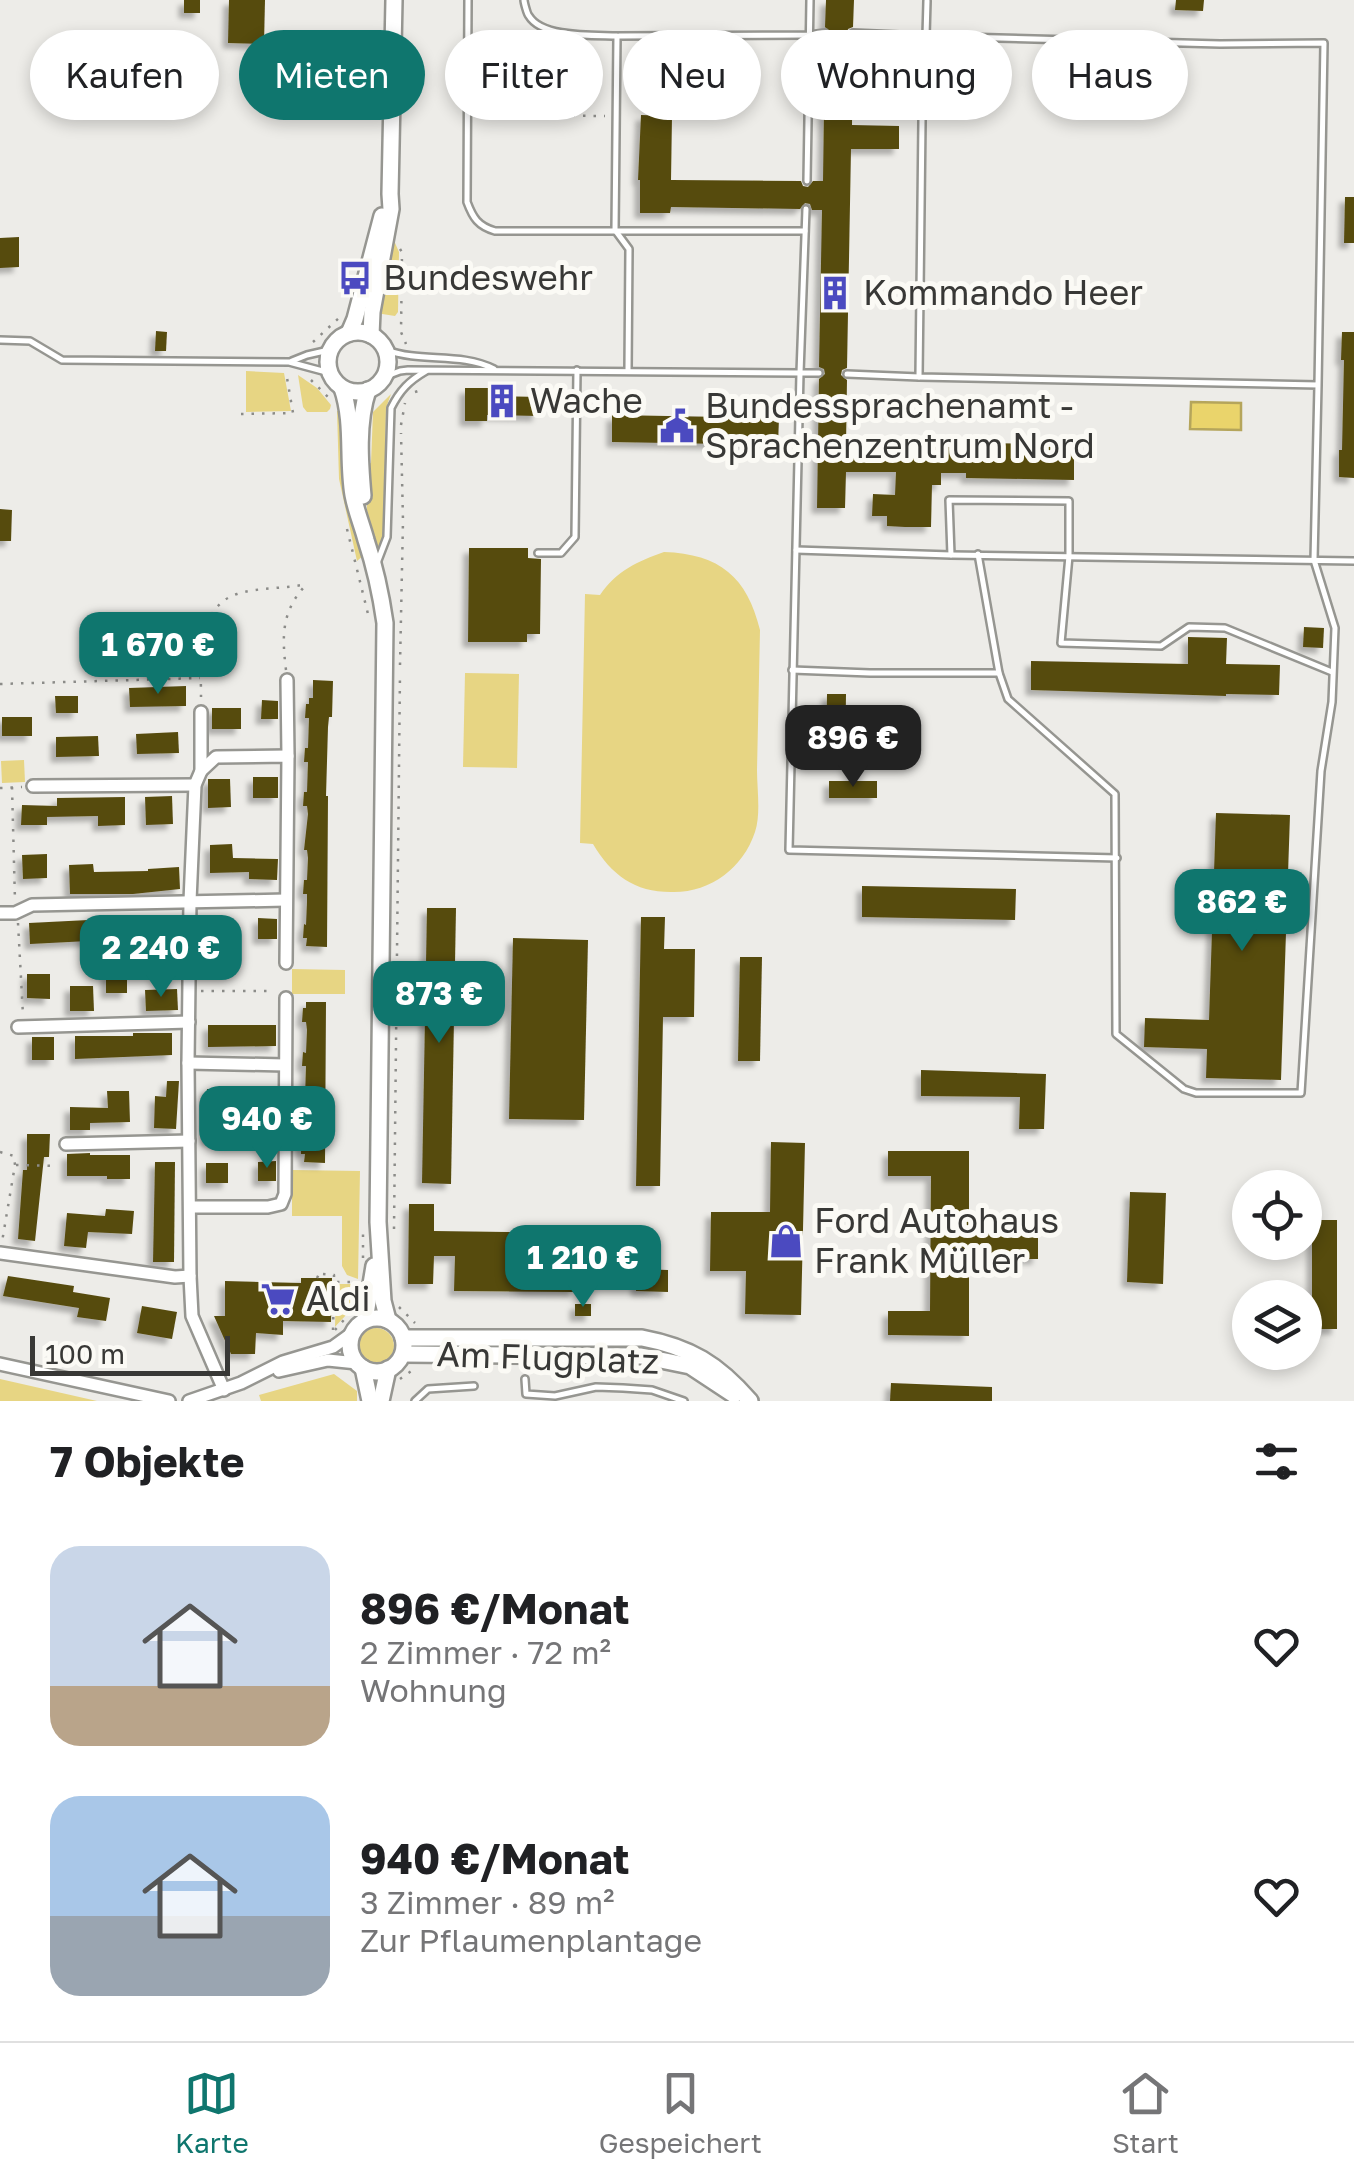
<!DOCTYPE html>
<html lang="de">
<head>
<meta charset="utf-8">
<style>
	:root { --surface:#fff; --page:#f6f6f6; --text:#202124; --muted:#757577; --line:#e0e0e0; --accent:#0f766e }
	body { margin:0; font-family:"Golos Text",sans-serif; background:var(--page); color:var(--text); height:100vh; display:flex; flex-direction:column; font-size:38px; white-space:nowrap }
	* { box-sizing:border-box; margin:0 }
	p { font-size:32px; color:var(--muted) }
	.icon { flex:none; width:55px; height:55px; fill:none; stroke:currentColor; stroke-width:2; stroke-linecap:round; stroke-linejoin:round }
	.map { position:relative; height:1401px; overflow:hidden }
	.sheet { display:flex; flex-direction:column; background:var(--surface); flex:1 }
	.sheet>* { flex:none }
	.top-card { position:absolute; left:30px; top:30px; width:1295px; height:90px; display:flex; gap:20px }
	.tools { position:absolute; left:1232px; top:1170px; display:grid; gap:20px }
	.tools a { display:grid; place-items:center; width:90px; height:90px; border-radius:50%; background:var(--surface); box-shadow:0 5px 15px #0003; font-size:50px }
	.scale { position:absolute; left:30px; bottom:25px; width:200px; box-sizing:border-box; padding-left:10px; border:5px solid #383836; border-top:0; font-size:28px; line-height:35px; white-space:nowrap; color:#383836; -webkit-text-stroke:8px #fbfaf5; paint-order:stroke }
	.price { position:absolute; translate:-50% -85px; padding:0 22px; border-radius:20px; background:var(--accent); color:#fff; font-size:32px; line-height:65px; filter:drop-shadow(0 2px 5px #0008) }
	.price::after { content:''; position:absolute; left:50%; top:60px; width:30px; height:22px; margin-left:-15px; background:inherit; clip-path:polygon(0 0,100% 0,50% 100%) }
	.price.on { background:#222; color:#fff }
	ul { padding:0; list-style:none }
	li { display:flex; align-items:center; gap:30px; height:250px; padding:0 50px }
	li span { display:grid; place-items:center; flex:none; width:280px; height:200px; border-radius:30px; color:#555 }
	li>.icon { margin-inline-start:auto }
	span .icon { width:120px; height:120px; fill:#fffc; stroke-width:1 }
	li b { font-size:42px }
	h2 { display:flex; justify-content:space-between; align-items:center; height:120px; padding:0 50px; font-size:42px }
	.tag { padding:0 35px; border-radius:45px; background:var(--surface); box-shadow:0 5px 15px #0003; font-size:35px; line-height:90px }
	.tag.on { background:var(--accent); color:#fff }
	.menu { display:flex; justify-content:space-around; align-items:center; height:140px; border-top:2px solid var(--line); background:var(--surface); font-size:28px; color:var(--muted) }
	.menu a { display:grid; justify-items:center; gap:5px }
	.menu .on { color:var(--accent) }
	.map>svg:first-child { display:block }
</style>
</head>
<body>
<div class="map">
<svg width="1354" height="1401" viewBox="0 0 1354 1401">
	<defs>
		<filter id="shadow"><feDropShadow dx="-5.5" dy="5.5" stdDeviation="2.5" flood-color="#0004"/></filter>
	</defs>
	<rect width="100%" height="100%" fill="#edece8"/>
	<g fill="#e7d583">
		<path d="M392 236 399 252 398 312 395 316 376 313Z"/>
		<path d="M246 371 284 373 291 411 246 412Z"/>
		<path d="M298 375 317 388 331 405 330 409 327 412H307L303 407Z"/>
		<path d="M391 394 386 408 384 526 382 540 377 550 367 510 365 464 371 463 373 412Z"/>
		<path d="M337 411H344L364 555 357 561 339 479Z"/>
		<path d="M664 552C720 554 747 577 760 630 759 677 758 724 757 770 757 789 761 814 755 832 743 868 711 892 674 892 636 893 612 876 593 844L580 843 585 594 600 595C616 571 638 561 664 552Z"/>
		<path d="M465 673 519 674 517 768 463 767Z"/>
		<path d="M24 760 25 782 2 783 1 761Z"/>
		<path d="M292 969 345 970V994H292Z"/>
		<path d="M292 1170 360 1171 358 1279 347 1275 342 1266V1216H292Z"/>
		<path d="M336 1284H359C359 1305 348 1312 335 1327Z"/>
		<circle cx="376" cy="1346" r="18"/>
		<path d="M334 1374 357 1391V1401H261L259 1395Z"/>
		<path d="M0 1379 97 1401H0Z"/>
	</g>
	<path fill="#ead46b" stroke="#b5a55b" stroke-width="2.5" d="M1191 402 1241 403V430L1190 429Z"/>
	<g fill="#574b10" filter="url(#shadow)">
		<rect x="184" y="0" width="16" height="13"/>
		<path d="M229 0H265L264 44 228 43Z"/>
		<path d="M826 0H854L853 27 848 29 847 34 853 39 852 125 899 126V149H851L847 368 842 370 841 375 847 380 846 445 967 447H981V443L1060 444V448L1074 449V480L966 478V473H941V485H932L931 527H905L887 526V516H872L873 494 895 495 896 472H846L845 508H817L819 379 825 374 824 369 819 367 822 210H812L810 204 805 203 800 209 671 207 670 213H640V180H638L641 115 672 116 671 180 801 181 803 186 808 187 813 181H823L825 39 831 33 825 27Z"/>
		<path d="M1176 0H1204L1203 11 1175 10Z"/>
		<path d="M165 58 199 61 197 86 164 84Z"/>
		<path d="M1345 197H1354V243H1344Z"/>
		<path d="M19 237V267L0 268V238Z"/>
		<path d="M156 331 167 332 166 351H155Z"/>
		<path d="M1342 332H1354V478L1339 477V450H1342L1344 360H1341Z"/>
		<path d="M465 388H488V396L539 397 538 416 487 415V421H465Z"/>
		<path d="M612 415 779 418 778 445 612 442Z"/>
		<path d="M0 509 12 510 11 541H0Z"/>
		<path d="M469 548H528V558L541 559 540 634H527V642H468Z"/>
		<path d="M1304 627 1324 628 1323 648 1303 647Z"/>
		<path d="M1188 637 1227 638 1226 664 1280 665 1279 695 1226 694V696L1031 690V661L1188 664Z"/>
		<path d="M313 680 333 681 332 717H329L328 727 326 796H328L327 947 306 946 307 938H303L304 924 306 925 307 902V894H303L304 880H307L308 858 307 850H304L308 814 307 806H303L304 792H307L308 762H304L305 748H308L309 718H305L306 704H309V698H313Z"/>
		<path d="M186 686V706L130 707 129 688Z"/>
		<path d="M827 694H846L845 759 826 758Z"/>
		<path d="M55 696H78V713H56Z"/>
		<path d="M262 700 278 701V719H261Z"/>
		<rect x="212" y="708" width="29" height="21"/>
		<rect x="2" y="717" width="30" height="19"/>
		<path d="M178 732 179 753 137 754 136 734Z"/>
		<path d="M98 736 99 756 56 757V737Z"/>
		<rect x="253" y="777" width="25" height="21"/>
		<path d="M208 779H230L231 807 208 808Z"/>
		<rect x="829" y="781" width="48" height="17"/>
		<path d="M172 796 173 824 146 825 145 797Z"/>
		<path d="M125 797V825L98 826V816L47 817V825H21L22 805 57 806V798Z"/>
		<path d="M1216 813 1290 815 1281 1080 1206 1078 1207 1049 1144 1047 1145 1018 1209 1020Z"/>
		<path d="M232 844 233 858 278 859 277 880 249 879V872L210 873V845Z"/>
		<path d="M47 854V878L23 879 22 855Z"/>
		<path d="M93 864 94 872 148 871V869L179 867 180 889 133 894H70L69 865Z"/>
		<path d="M862 886 1016 889 1015 920 862 917Z"/>
		<path d="M427 908H456L451 1184 422 1183Z"/>
		<path d="M171 917 172 937 129 939 128 918Z"/>
		<path d="M641 917H665L664 949H695L694 1017H663L660 1186H636Z"/>
		<path d="M258 918 277 919V939H258Z"/>
		<path d="M108 919V940L30 944 29 923Z"/>
		<rect x="209" y="924" width="22" height="19"/>
		<path d="M513 938 588 940 584 1120 509 1119Z"/>
		<path d="M740 957H762L760 1061H738Z"/>
		<rect x="106" y="972" width="21" height="21"/>
		<path d="M27 974H50V999L27 998Z"/>
		<path d="M70 986H93L94 1011H70Z"/>
		<path d="M177 989 178 1010 146 1011 145 990Z"/>
		<path d="M306 1002H326L325 1163 304 1162 305 1154H301V1141H304L305 1119V1111H302V1097H305L306 1066H302L303 1052 306 1053 307 1030 306 1022H302L303 1008H306Z"/>
		<path d="M208 1025H276V1046L208 1047Z"/>
		<path d="M133 1033H172V1055L75 1059V1036H133Z"/>
		<rect x="32" y="1037" width="22" height="23"/>
		<path d="M921 1070 1046 1074 1044 1129H1019L1020 1097 921 1096Z"/>
		<path d="M167 1081H179L176 1129 154 1128 155 1096 166 1097Z"/>
		<path d="M207 1089H230L229 1140H206Z"/>
		<path d="M107 1091H129L130 1122 90 1123V1130H70V1107L108 1108Z"/>
		<rect x="259" y="1094" width="17" height="46"/>
		<path d="M27 1134H50L49 1157H44L35 1241 18 1239 23 1170H27Z"/>
		<path d="M771 1142 805 1143 801 1315 745 1314 746 1271H710L711 1212H770Z"/>
		<path d="M888 1151H969V1227H1038V1259H969V1336L888 1335V1311H930L931 1176H888Z"/>
		<path d="M90 1153V1155H130V1179H107V1176H67V1154Z"/>
		<path d="M276 1161V1181H258V1162Z"/>
		<path d="M155 1162H175L174 1262H153Z"/>
		<rect x="206" y="1163" width="22" height="20"/>
		<path d="M1130 1192 1166 1193 1163 1284 1127 1282Z"/>
		<path d="M409 1204H434V1231L576 1233 575 1292 454 1291 455 1256H434L433 1284H408Z"/>
		<path d="M106 1209 134 1211 132 1234 88 1232 86 1248 64 1246 67 1213 105 1216Z"/>
		<rect x="1312" y="1220" width="25" height="109"/>
		<path d="M637 1269 668 1270V1292L636 1291Z"/>
		<path d="M8 1276 74 1286 73 1292 110 1298 106 1321 77 1317 79 1308 3 1296Z"/>
		<path d="M301 1278H332L331 1322 283 1321V1335L256 1333 255 1354H231L214 1316H225V1281L301 1283Z"/>
		<rect x="575" y="1304" width="16" height="12"/>
		<path d="M142 1306 177 1312 172 1339 137 1333Z"/>
		<path d="M891 1383 992 1387V1401H890Z"/>
	</g>
	<g fill="none" stroke-linecap="round" stroke-linejoin="round">
		<g stroke="#969691" stroke-width="10">
			<g id="lane">
				<path d="M468 0 467 202C473 218 478 226 495 231H805"/>
				<path d="M524 0C524 2 527 14 529 16 542 38 594 35 617 36L615 230 629 249 628 371"/>
				<path d="M853 33 923 36"/>
				<path d="M619 36 809 35 825 33"/>
				<path d="M926 36 927 1"/>
				<path d="M807 181 810 0"/>
				<path d="M0 340 30 341 62 360 289 362 330 373"/>
				<path d="M386 350C422 363 460 352 494 369"/>
				<path d="M292 361 307 355 329 350"/>
				<path d="M819 373H800L789 850 1117 858"/>
				<path d="M847 374 919 377"/>
				<path d="M384 377 400 371 408 370 800 373 806 209"/>
				<path d="M796 550 951 555 1354 561"/>
				<path d="M538 553H561L575 537 577 370"/>
				<path d="M978 554 999 673 1008 699 1115 794 1116 1034 1184 1089 1196 1093H1301L1321 771 1332 702 1335 628 1314 560 1318 385 919 377 923 36 1220 44 1324 43 1318 385"/>
				<path d="M951 555 949 500 1069 501V556L1061 643 1161 646 1189 627 1225 628 1332 672"/>
				<path d="M377 563 387 537 391 408C400 390 409 381 426 371"/>
				<path d="M792 670 870 673H999"/>
				<path d="M525 1379 526 1394 555 1396 596 1387 623 1388 652 1390 684 1401"/>
				<path d="M415 1401 428 1389 474 1386"/>
			</g>
		</g>
		<g stroke="#969691" stroke-width="16">
			<g id="street">
				<path d="M287 680 288 756"/>
				<path d="M201 712V771L195 785 190 901 188 1063 190 1276 192 1316 224 1390"/>
				<path d="M201 771 216 757 288 756 286 963"/>
				<path d="M33 786 195 785"/>
				<path d="M0 913H15L32 905 286 900"/>
				<path d="M18 1027 189 1022"/>
				<path d="M188 1063 285 1065"/>
				<path d="M66 1144 189 1141"/>
				<path d="M190 1207H268L281 1204 285 1194 286 998"/>
				<path d="M0 1253 175 1277 190 1276"/>
				<path d="M0 1364 169 1401"/>
				<path d="M279 1371 328 1360 357 1363"/>
				<path d="M189 1401 241 1383 283 1362 333 1347 351 1334"/>
			</g>
		</g>
		<g stroke="#969691" stroke-width="20">
			<g id="secondary">
				<circle cx="358" cy="362" r="30"/>
				<path d="M349 333 355 319 382 216"/>
				<path d="M371 335 372 312 391 209 390 194 394 0"/>
				<path d="M342 388C354 422 347 460 353 495 356 511 362 525 366 540 375 567 381 595 385 623L378 1222 383 1301 388 1320"/>
				<path d="M363 496C360 462 357 423 368 390"/>
				<circle cx="377" cy="1345" r="27"/>
				<path d="M365 1320 374 1266"/>
				<path d="M403 1338H642C690 1347 718 1364 750 1401"/>
				<path d="M403 1354 641 1356 690 1366 734 1395"/>
				<path d="M363 1368 370 1401"/>
				<path d="M381 1401 388 1369"/>
			</g>
		</g>
		<g stroke="#8c8c89" stroke-width="2.5" stroke-dasharray="2.5 8" stroke-linecap="butt">
			<path d="M478 115 605 116"/>
			<path d="M400 249 402 252 401 332 406 344"/>
			<path d="M313 342 340 317"/>
			<path d="M311 380 330 399"/>
			<path d="M415 392 424 389"/>
			<path d="M241 414 293 413 286 372"/>
			<path d="M401 425 405 403"/>
			<path d="M347 529 368 614"/>
			<path d="M400 665 403 521 401 433"/>
			<path d="M286 670C282 637 281 611 306 585"/>
			<path d="M0 684 200 678"/>
			<path d="M201 697C201 663 196 607 237 594 259 587 284 589 307 584"/>
			<path d="M12 787 15 901"/>
			<path d="M0 788 22 787"/>
			<path d="M18 923 23 1015"/>
			<path d="M201 991H273"/>
			<path d="M0 1152 14 1156 15 1165 2 1242"/>
			<path d="M16 1165 56 1166"/>
			<path d="M394 1229 400 673"/>
			<path d="M363 1258V1231"/>
			<path d="M323 1274 334 1275V1282H355"/>
			<path d="M317 1278 319 1274"/>
			<path d="M399 1307 415 1323"/>
			<path d="M333 1330 334 1282"/>
			<path d="M335 1330 350 1313"/>
			<path d="M400 1379 414 1369"/>
		</g>
		<use href="#lane" stroke="#fff" stroke-width="5"/>
		<use href="#street" stroke="#fff" stroke-width="11"/>
		<use href="#secondary" stroke="#fff" stroke-width="15"/>
	</g>
	<defs>
		<g id="bus-bare" transform="scale(2.7)"><path d="M-5-6H5V4H4V6H2V4H-2V6H-4V4H-5ZM-3.5-4V0h7V-4ZM-3.5 1.2v1.5H-2V1.2ZM2 1.2v1.5H3.5V1.2Z" fill="#4b4ac0" stroke="#fbfaf5" stroke-width="2.5" paint-order="stroke"/></g>
		<g id="building-bare" transform="scale(2.7)"><path d="M-4-6H4V6H1V3H-1V6H-4ZM-2.5-4.3h1.7v1.8h-1.7ZM.8-4.3h1.7v1.8H.8ZM-2.5-1h1.7V.8h-1.7ZM.8-1h1.7V.8H.8Z" fill="#4b4ac0" stroke="#fbfaf5" stroke-width="2.5" paint-order="stroke"/></g>
		<g id="civic-bare" transform="scale(2.7)"><path d="M-.6-6.5H3V-4.5H.6V-3L4-1V1h2V6H-6V1h2V-1L-.6-3ZM-1.2 2.5V6h2.4V2.5Z" fill="#4b4ac0" stroke="#fbfaf5" stroke-width="2.5" paint-order="stroke"/></g>
		<g id="shop-bare" transform="scale(2.7)"><path d="M-5-2.5h2.3a2.7 3.5 0 0 1 5.4 0H5L5.5 6h-11ZM-1.5-2.5h3a1.5 2.3 0 0 0-3 0Z" fill="#4b4ac0" stroke="#fbfaf5" stroke-width="2.5" paint-order="stroke"/></g>
		<g id="supermarket-bare" transform="scale(2.7)"><path d="M-6-5.5h2.5l.6 2H6L4.5 2H-2.5L-4.4-4H-6ZM-1.5 3.2a1.3 1.3 0 1 0 .1 0ZM3 3.2a1.3 1.3 0 1 0 .1 0Z" fill="#4b4ac0" stroke="#fbfaf5" stroke-width="2.5" paint-order="stroke"/></g>
	</defs>
	<g fill-rule="evenodd">
		<use href="#bus-bare" x="355" y="278"/>
		<use href="#building-bare" x="835" y="293"/>
		<use href="#building-bare" x="502" y="401"/>
		<use href="#civic-bare" x="677" y="426"/>
		<use href="#shop-bare" x="786" y="1241"/>
		<use href="#supermarket-bare" x="278" y="1299"/>
	</g>
	<g text-anchor="middle" stroke-width="10" stroke-linejoin="round" paint-order="stroke">
		<g font-size="35" fill="#383836" stroke="#fbfaf5" text-anchor="start">
			<text x="383" y="290">Bundeswehr</text>
			<text x="863" y="305">Kommando Heer</text>
			<text x="530" y="413">Wache</text>
			<text x="705" y="418">Bundessprachenamt -<tspan x="705" dy="40">Sprachenzentrum Nord</tspan></text>
			<text x="814" y="1233">Ford Autohaus<tspan x="814" dy="40">Frank Müller</tspan></text>
			<text x="306" y="1311">Aldi</text>
		</g>
		<g font-size="35" fill="#383836" stroke="#fbfaf5">
			<text transform="translate(548 1358) rotate(2)" y="12">Am Flugplatz</text>
		</g>
	</g>
</svg>
<div class="tools">
<a><svg class="icon" aria-label="locate" viewBox="0 0 24 24"><circle cx="12" cy="12" r="6"/><path d="M12 2v4M12 18v4M2 12h4M18 12h4"/></svg></a>
<a><svg class="icon" aria-label="layers" viewBox="0 0 24 24"><path d="M12 4l9 5-9 5-9-5zM3 14l9 5 9-5"/></svg></a>
</div>
<div class="scale">100 m</div>
<b class="price" style="left:158px;top:697px">1 670 €</b>
<b class="price on" style="left:853px;top:790px">896 €</b>
<b class="price" style="left:1242px;top:954px">862 €</b>
<b class="price" style="left:161px;top:1000px">2 240 €</b>
<b class="price" style="left:439px;top:1046px">873 €</b>
<b class="price" style="left:267px;top:1171px">940 €</b>
<b class="price" style="left:583px;top:1310px">1 210 €</b>
<div class="top-card">
<a class="tag">Kaufen</a>
<a class="tag on">Mieten</a>
<a class="tag">Filter</a>
<a class="tag">Neu</a>
<a class="tag">Wohnung</a>
<a class="tag">Haus</a>
</div>
</div>
<section class="sheet">
<h2>7 Objekte<svg class="icon" aria-label="filters" viewBox="0 0 24 24"><path d="M4 7h16M4 17h16"/><circle cx="9" cy="7" r="2"/><circle cx="15" cy="17" r="2"/></svg></h2>
<ul>
<li><span style="background:linear-gradient(#c9d6e8 70%,#b9a48a 0)"><svg class="icon" aria-label="home" viewBox="0 0 24 24"><path d="M3 11l9-7 9 7M6 9v11h12V9"/></svg></span><div><b>896 €/Monat</b><p>2 Zimmer · 72 m²</p><p>Wohnung</p></div><svg class="icon" aria-label="heart" viewBox="0 0 24 24"><path d="M12 20l-8-8c-3-5 5-10 8-4 3-6 11-1 8 4z"/></svg></li>
<li><span style="background:linear-gradient(#a9c7e8 60%,#9aa5b1 0)"><svg class="icon" aria-label="home" viewBox="0 0 24 24"><path d="M3 11l9-7 9 7M6 9v11h12V9"/></svg></span><div><b>940 €/Monat</b><p>3 Zimmer · 89 m²</p><p>Zur Pflaumenplantage</p></div><svg class="icon" aria-label="heart" viewBox="0 0 24 24"><path d="M12 20l-8-8c-3-5 5-10 8-4 3-6 11-1 8 4z"/></svg></li>
</ul>
</section>
<nav class="menu">
<a class="on"><svg class="icon" aria-label="map" viewBox="0 0 24 24"><path d="M3 6l6-2 6 2 6-2v14l-6 2-6-2-6 2zM9 4v14M15 6v14"/></svg>Karte</a>
<a><svg class="icon" aria-label="saved" viewBox="0 0 24 24"><path d="M7 4h10v16l-5-4-5 4z"/></svg>Gespeichert</a>
<a><svg class="icon" aria-label="home" viewBox="0 0 24 24"><path d="M3 11l9-7 9 7M6 9v11h12V9"/></svg>Start</a>
</nav>
</body>
</html>
